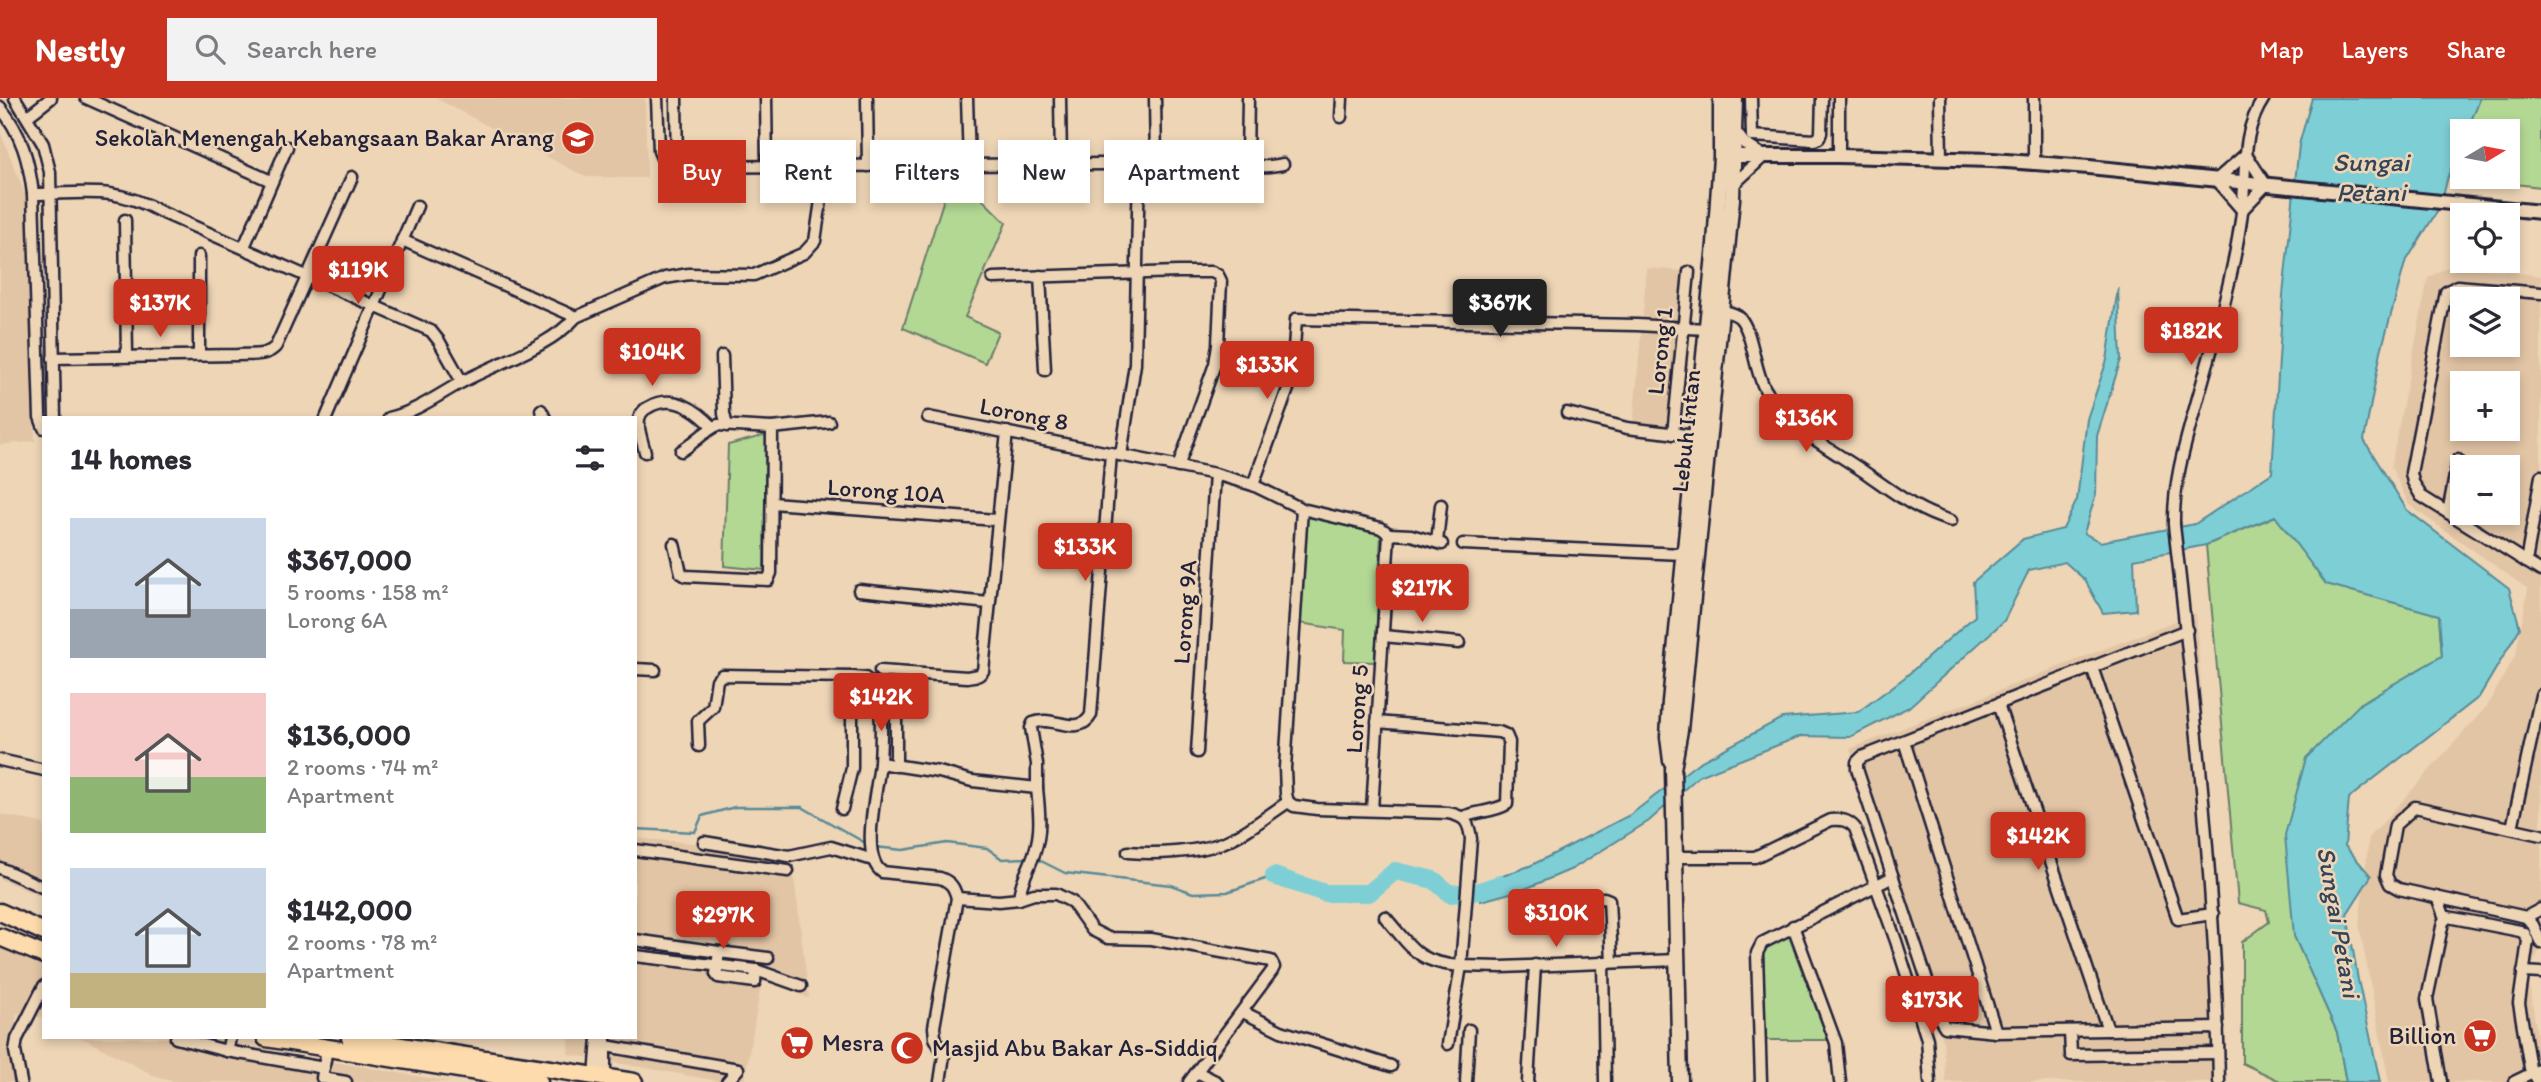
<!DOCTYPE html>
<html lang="en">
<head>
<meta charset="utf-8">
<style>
	:root { --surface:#fff; --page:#f2f2f3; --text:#2b2b33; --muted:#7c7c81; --accent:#c8321e }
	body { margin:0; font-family:Itim,sans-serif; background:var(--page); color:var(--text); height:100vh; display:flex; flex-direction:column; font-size:26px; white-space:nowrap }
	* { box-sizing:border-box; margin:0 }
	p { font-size:23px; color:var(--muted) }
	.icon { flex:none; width:38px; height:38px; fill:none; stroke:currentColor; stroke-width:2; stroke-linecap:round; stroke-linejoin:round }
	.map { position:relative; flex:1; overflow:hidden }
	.panel { position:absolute; left:42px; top:318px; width:595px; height:623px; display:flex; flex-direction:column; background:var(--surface); border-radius:0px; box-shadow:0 4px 10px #0003 }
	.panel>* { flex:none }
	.banner { position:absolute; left:658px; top:42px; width:665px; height:63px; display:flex; gap:14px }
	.needle { width:46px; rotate:80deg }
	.buttons { position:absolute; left:2450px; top:21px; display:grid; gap:14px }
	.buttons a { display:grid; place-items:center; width:70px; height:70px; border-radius:0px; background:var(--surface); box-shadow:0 4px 10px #0003; font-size:35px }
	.price { position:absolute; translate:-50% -60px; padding:0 16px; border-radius:7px; background:var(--accent); color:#fff; font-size:23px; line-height:46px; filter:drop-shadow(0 2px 4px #0008) }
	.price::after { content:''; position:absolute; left:50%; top:42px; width:21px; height:16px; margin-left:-10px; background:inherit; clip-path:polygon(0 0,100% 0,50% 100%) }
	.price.on { background:#222; color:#fff }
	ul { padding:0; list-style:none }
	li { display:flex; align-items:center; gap:21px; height:175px; padding:0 28px }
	li span { display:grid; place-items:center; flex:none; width:196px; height:140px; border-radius:0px; color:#555 }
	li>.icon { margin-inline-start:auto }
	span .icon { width:84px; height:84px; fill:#fffc; stroke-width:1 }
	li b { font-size:30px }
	h2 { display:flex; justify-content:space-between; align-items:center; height:84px; padding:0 28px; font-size:30px }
	.tag { padding:0 24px; border-radius:0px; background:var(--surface); box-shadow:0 4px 10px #0003; font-size:24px; line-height:63px }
	.tag.on { background:var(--accent); color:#fff }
	header { display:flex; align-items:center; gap:42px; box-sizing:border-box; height:98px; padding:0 35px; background:var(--accent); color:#fff }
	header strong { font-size:33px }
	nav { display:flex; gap:38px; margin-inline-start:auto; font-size:24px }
	.search { width:490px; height:63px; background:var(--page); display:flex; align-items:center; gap:18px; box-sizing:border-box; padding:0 24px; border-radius:0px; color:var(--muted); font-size:26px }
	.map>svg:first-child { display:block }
</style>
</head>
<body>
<header>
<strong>Nestly</strong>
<div class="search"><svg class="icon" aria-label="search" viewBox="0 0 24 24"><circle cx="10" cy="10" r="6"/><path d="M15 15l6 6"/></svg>Search here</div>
<nav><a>Map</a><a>Layers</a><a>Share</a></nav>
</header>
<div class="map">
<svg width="2541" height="984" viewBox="0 0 2541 984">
	<rect width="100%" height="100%" fill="#eed5b6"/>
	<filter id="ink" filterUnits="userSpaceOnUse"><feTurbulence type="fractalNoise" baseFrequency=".0143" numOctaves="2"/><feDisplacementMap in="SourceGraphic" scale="14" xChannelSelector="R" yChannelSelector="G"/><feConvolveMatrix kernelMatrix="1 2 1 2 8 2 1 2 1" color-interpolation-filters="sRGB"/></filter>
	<g filter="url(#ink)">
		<g fill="#e2c5a5" fill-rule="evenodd">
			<path d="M435 0H645L647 80 586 79Z"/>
			<path d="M0 33 26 99 35 343 0 347Z"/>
			<path d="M2453 166 2541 178V848L2528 878 2541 962V984H2389L2359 826 2369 740 2487 608 2516 556 2528 491 2409 407 2391 368 2428 180ZM2462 201H2508V247H2462ZM2462 285H2508V331H2462ZM2462 369H2508V415H2462Z"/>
			<path d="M1647 170 1695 174 1680 344 1632 339Z"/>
			<path d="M2196 515 2227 984H1946L1943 943 1850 651Z"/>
			<path d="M0 716 44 726V800L0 781Z"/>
			<path d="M635 740 791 754 809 900 762 882 744 984H724L568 956 569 940H635Z"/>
			<path d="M0 848 44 865V920L17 915 11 956 15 984H0Z"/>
			<path d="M82 940H217L234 947 452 984H178L159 980Z"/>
		</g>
		<g fill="#b3d894" stroke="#6a7d68" stroke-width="2">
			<path d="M2480 0H2541V89L2448 78 2462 44V79H2508V33H2467Z"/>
			<path d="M949 85H966L1006 125 965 219 998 234 985 265 903 230Z"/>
			<path d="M766 337 764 472 724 468 728 347Z"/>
			<path d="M1304 415 1381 436 1375 564 1344 563 1345 532 1299 525Z"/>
			<path d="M2276 418 2326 486 2439 517 2442 558 2361 605 2294 838 2337 934 2346 984H2282L2242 965V844L2269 824 2266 812 2238 805 2206 447Z"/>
			<path d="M1788 836 1824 931 1828 942H1765L1762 859 1767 846Z"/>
		</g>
		<path fill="#7ecfd5" stroke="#598a97" stroke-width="2" d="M2312 0H2480L2467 33H2462V44L2448 78 2441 107 2405 165 2381 253 2364 342 2407 412 2509 490 2520 530 2479 599 2349 700 2345 748 2371 778 2347 816 2358 882 2380 984H2346L2337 934 2294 838 2285 737 2306 660 2361 605 2442 558 2439 517 2326 486 2275 418 2206 447 2134 461 2136 512 2103 515 2085 482 2065 464 2029 472 2004 523 1909 609 1850 639 1801 638 1699 678 1649 723 1572 771 1525 791 1481 803 1479 787 1532 767 1630 717 1698 665 1782 620 1858 614 1904 580 1975 518 1973 484 2023 441 2063 431 2077 402 2087 321 2107 262 2118 190 2121 261 2097 338 2096 396 2084 435 2100 444 2195 426 2272 375 2283 197 2299 47Z"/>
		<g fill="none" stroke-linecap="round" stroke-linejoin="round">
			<g stroke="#598a97" stroke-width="2.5">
				<path d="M635 731 695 734 702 718 735 709H802L869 747"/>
				<path d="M875 749 903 752 947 745 987 750 1002 761 1029 760"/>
				<path d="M1035 760 1065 775 1171 787 1193 795 1227 794 1274 778"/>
			</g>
			<path stroke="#7ecfd5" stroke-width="18" d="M1274 778 1325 795H1369L1395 773 1434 782 1450 796 1480 793 1500 786"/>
			<g stroke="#22223b" stroke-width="15">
				<g id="minor">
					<path d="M15 0 43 46 50 74 55 320"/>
					<path d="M86 0 271 83"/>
					<path d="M657 0 659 53 662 60 677 69 1237 65"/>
					<path d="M676 0 677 69"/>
					<path d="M766 0 767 70"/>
					<path d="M867 0 868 68"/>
					<path d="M967 0 969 67"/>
					<path d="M1060 0 1061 66"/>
					<path d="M1155 0 1156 65"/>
					<path d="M1248 0 1247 61C1255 72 1271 68 1283 66"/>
					<path d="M1751 0 1752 38 1814 42 1819 40 1821 35 1822 0"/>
					<path d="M1839 0V58"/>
					<path d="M1940 0 1941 61"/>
					<path d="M2034 0V66"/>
					<path d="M0 9C22 36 29 63 33 96L40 319 44 330"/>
					<path d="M28 18 51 0"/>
					<path d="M1341 19 1342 0"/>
					<path d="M1733 87 1764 58 1745 46 1735 33"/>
					<path d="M33 96C85 96 113 87 161 114L431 233 439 243 462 284"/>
					<path d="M2242 112 2216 82 2246 56"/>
					<path d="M2242 112 2266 87 2246 56"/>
					<path d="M125 122 127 258"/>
					<path d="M402 142 576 219"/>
					<path d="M244 149 287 49"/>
					<path d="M199 158V256"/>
					<path d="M1040 178 1045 272"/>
					<path d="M993 180 1178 174H1212L1218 177 1221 183 1218 247 1215 266 1178 369"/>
					<path d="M2541 195 2457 188 2446 194 2411 375 2413 384 2421 398 2541 473"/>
					<path d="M1721 212C1727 214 1735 215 1740 220 1753 235 1754 272 1765 291 1788 329 1827 349 1863 373 1892 393 1916 413 1951 423"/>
					<path d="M722 258 724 316 727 328"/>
					<path d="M53 260 237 257C251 256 267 259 276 248L352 79"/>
					<path d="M541 312 545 320"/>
					<path d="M1567 315 1627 330 1695 338"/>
					<path d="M928 319 1215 376 1253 387 1302 411 1381 430 1389 436 1372 712"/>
					<path d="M326 320 417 108"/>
					<path d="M389 320C416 314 438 297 462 284 497 265 550 249 576 219L665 180 689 176 754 177 804 155 815 143 826 69"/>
					<path d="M1673 336 1689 174"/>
					<path d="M681 353C693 346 707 331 718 327L772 330"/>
					<path d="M645 354C643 345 637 331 639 321 640 316 644 311 649 309 673 295 697 312 713 329"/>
					<path d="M1121 357 1135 266 1139 65"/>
					<path d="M1253 387 1292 280 1296 221 1637 227 1706 231"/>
					<path d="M772 405 996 422"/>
					<path d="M2448 415 2458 362"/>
					<path d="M1389 436 1411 437 1442 446"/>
					<path d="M1437 444 1441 407"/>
					<path d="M674 446 681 475 686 478 768 482 771 475 772 330 829 324"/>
					<path d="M1463 446 1683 456"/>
					<path d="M2526 464 2541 378"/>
					<path d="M859 492 989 505"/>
					<path d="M2187 532 1862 659 1857 664V671L1940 921 1945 929 1996 934 2218 930"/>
					<path d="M1383 538 1459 545"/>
					<path d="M2092 569 2178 821 2213 816"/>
					<path d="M635 571 655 572"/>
					<path d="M880 573 967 579 979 577 983 573 1007 334"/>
					<path d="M1998 606 2108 932"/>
					<path d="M1377 624 1499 634 1506 637 1509 644 1507 706C1494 714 1477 713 1463 719"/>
					<path d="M1904 643 1996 934"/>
					<path d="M699 648 698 623 713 609 717 582 722 577 852 579 865 580 876 589C883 607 881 645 880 665 878 690 859 758 882 774L940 780C951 784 954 789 957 800L934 929 935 940 944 957 940 984"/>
					<path d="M1197 654 1215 376"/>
					<path d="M0 662 44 672"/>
					<path d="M880 665 939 674 972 683 1037 690V666L1031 630 1033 625C1052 616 1078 640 1091 617L1111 355"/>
					<path d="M896 668V603"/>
					<path d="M1288 704 1294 708 1317 711 1448 715C1465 718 1469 724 1471 741L1461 868 1502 869 1677 862"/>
					<path d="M1288 704 1286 696 1285 670 1302 411"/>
					<path d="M842 711 852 670V579"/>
					<path d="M2512 730 2541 597"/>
					<path d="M2541 737 2415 709 2395 727 2386 777 2390 786 2399 791 2526 819 2533 827 2541 845"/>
					<path d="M704 744 789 758 831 749 873 762"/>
					<path d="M635 752 788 773"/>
					<path d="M1128 754C1155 756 1196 755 1222 745 1245 736 1267 718 1288 704"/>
					<path d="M1674 759H1755L1831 722C1842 721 1848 722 1855 730L1896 843 1927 941 1930 984"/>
					<path d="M0 770 44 790"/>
					<path d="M2437 799 2445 820"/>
					<path d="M957 800 999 803 1019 801 1034 796H1056L1072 804 1092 832 1108 840 1151 841 1271 863 1274 869 1272 873 1189 984"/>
					<path d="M1019 801C1020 783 1030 770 1035 753 1042 732 1039 712 1037 690"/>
					<path d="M1537 805 1604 800 1609 802 1612 864"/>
					<path d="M1385 819C1412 850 1417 865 1461 868L1448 946"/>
					<path d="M2526 819 2541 811"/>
					<path d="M1793 828 1836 945 1840 984"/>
					<path d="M635 842 719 854"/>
					<path d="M635 858 756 872 801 888"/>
					<path d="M1603 864 1605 984"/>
					<path d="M756 872 755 884 718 879 716 876 719 854 768 860"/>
					<path d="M2523 874 2541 875"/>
					<path d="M1243 914 1281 933 1391 968"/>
					<path d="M2070 933 2071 957 2218 955"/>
					<path d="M176 940 227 953 324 970"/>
					<path d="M605 940V980"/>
					<path d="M606 948 738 971"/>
					<path d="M327 950 322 980 346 984"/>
					<path d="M227 953 230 940"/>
					<path d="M1197 974 1217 984"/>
					<path d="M595 979 598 940"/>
					<path d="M21 984 15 953 17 941 44 888"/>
					<path d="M727 984 738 971"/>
					<path d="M1466 984 1469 932"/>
					<path d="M1528 984 1535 867"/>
					<path d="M1761 984 1757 855 1762 845 1893 779"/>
					<path d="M2219 984C2216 797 2195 612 2174 427 2173 381 2187 340 2199 296 2215 240 2235 172 2242 114 2247 73 2240 36 2264 0"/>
					<path d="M2441 984 2427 901 2443 824 2448 819 2520 833 2525 836 2528 843 2519 905 2530 970 2538 984"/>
					<path d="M2514 984 2541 971"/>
				</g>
			</g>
			<g stroke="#22223b" stroke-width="18">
				<path id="tertiary" d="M1725 58H1839L1992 62 2089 69 2541 114"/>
			</g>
			<g stroke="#22223b" stroke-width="19">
				<g id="secondary">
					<path d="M1671 663 1668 639 1670 604 1715 146 1721 59V0"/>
					<path d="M1680 984 1673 671 1680 632 1732 101 1735 0"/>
				</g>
			</g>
			<g stroke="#22223b" stroke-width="21">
				<g id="primary">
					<path d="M0 814 44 834"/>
					<path d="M0 839 44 857"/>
					<path d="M266 940 539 984"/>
					<path d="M350 940 634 984"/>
				</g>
			</g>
			<use href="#minor" stroke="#eed5b6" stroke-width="10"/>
			<use href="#tertiary" stroke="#eed5b6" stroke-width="12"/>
			<use href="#secondary" stroke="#eed5b6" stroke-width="14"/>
			<use href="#primary" stroke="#fedbac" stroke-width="16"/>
		</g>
	</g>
	<defs>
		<g id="school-disc" transform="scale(1.75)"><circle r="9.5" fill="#c8321e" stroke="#eed5b6"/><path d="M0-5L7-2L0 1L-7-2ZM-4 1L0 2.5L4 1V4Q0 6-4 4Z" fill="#fff"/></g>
		<g id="supermarket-disc" transform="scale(1.75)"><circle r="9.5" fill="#c8321e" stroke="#eed5b6"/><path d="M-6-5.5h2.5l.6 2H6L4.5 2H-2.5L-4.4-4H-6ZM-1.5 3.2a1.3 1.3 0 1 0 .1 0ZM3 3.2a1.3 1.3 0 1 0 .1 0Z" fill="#fff"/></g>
		<g id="mosque-disc" transform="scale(1.75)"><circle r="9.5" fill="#c8321e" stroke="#eed5b6"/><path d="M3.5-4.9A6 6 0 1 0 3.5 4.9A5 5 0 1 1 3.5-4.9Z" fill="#fff"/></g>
	</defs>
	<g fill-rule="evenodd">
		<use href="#school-disc" x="578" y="40"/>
		<use href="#supermarket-disc" x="2480" y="938"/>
		<use href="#supermarket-disc" x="797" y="945"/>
		<use href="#mosque-disc" x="907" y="950"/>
	</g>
	<g text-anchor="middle" stroke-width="5" stroke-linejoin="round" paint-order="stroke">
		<g font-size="24" fill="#22223b" stroke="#eed5b6" text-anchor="end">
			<text x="554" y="48">Sekolah Menengah Kebangsaan Bakar Arang</text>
			<text x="2456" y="946">Billion</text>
			<text x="822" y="953" text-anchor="start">Mesra</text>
			<text x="932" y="958" text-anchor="start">Masjid Abu Bakar As-Siddiq</text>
		</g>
		<g font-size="24" fill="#22223b" stroke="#eed5b6">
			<text transform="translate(1660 253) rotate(-84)" y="8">Lorong 1</text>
			<text transform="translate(1024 316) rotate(11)" y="8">Lorong 8</text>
			<text transform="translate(1686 333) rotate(-84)" y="8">Lebuh Intan</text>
			<text transform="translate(886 393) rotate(4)" y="8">Lorong 10A</text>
			<text transform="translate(1185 514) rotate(-86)" y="8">Lorong 9A</text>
			<text transform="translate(1357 611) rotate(-86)" y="8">Lorong 5</text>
		</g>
		<g font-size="26" font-style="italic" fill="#34455a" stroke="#eed5b6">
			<text x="2371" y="73">Sungai<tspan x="2371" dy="30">Petani</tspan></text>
			<text transform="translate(2339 824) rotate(80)" y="9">Sungai Petani</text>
		</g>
	</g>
</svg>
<div class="buttons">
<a><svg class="needle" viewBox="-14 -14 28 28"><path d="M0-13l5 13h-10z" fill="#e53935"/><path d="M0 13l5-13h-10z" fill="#7c7c81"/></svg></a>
<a><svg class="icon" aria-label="locate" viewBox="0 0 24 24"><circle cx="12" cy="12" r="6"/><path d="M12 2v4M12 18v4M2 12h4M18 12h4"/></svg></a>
<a><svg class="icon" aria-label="layers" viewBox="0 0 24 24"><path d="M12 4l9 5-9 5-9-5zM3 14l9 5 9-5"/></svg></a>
<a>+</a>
<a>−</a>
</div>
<b class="price" style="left:358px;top:208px">$119K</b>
<b class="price" style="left:160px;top:241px">$137K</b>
<b class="price on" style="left:1500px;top:241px">$367K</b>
<b class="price" style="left:2191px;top:269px">$182K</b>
<b class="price" style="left:652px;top:290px">$104K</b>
<b class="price" style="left:1267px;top:303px">$133K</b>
<b class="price" style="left:1806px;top:356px">$136K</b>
<b class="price" style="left:1085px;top:485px">$133K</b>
<b class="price" style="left:1422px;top:526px">$217K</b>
<b class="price" style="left:881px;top:635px">$142K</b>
<b class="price" style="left:2038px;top:774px">$142K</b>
<b class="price" style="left:1556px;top:851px">$310K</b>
<b class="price" style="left:723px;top:853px">$297K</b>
<b class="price" style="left:1932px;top:938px">$173K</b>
<div class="banner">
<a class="tag on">Buy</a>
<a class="tag">Rent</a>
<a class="tag">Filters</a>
<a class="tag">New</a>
<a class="tag">Apartment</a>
</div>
<section class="panel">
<h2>14 homes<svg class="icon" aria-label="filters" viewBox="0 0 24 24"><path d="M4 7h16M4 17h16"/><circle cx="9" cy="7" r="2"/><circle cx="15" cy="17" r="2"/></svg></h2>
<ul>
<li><span style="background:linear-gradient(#c9d6e8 65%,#9aa5b1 0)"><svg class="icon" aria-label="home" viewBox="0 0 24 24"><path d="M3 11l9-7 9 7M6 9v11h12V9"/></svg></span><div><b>$367,000</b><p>5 rooms · 158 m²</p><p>Lorong 6A</p></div></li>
<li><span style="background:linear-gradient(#f6c9c9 60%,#8fb573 0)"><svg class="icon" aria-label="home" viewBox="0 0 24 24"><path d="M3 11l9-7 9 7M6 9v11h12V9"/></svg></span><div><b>$136,000</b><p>2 rooms · 74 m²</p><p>Apartment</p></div></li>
<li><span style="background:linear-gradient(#c9d6e8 75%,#c2b280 0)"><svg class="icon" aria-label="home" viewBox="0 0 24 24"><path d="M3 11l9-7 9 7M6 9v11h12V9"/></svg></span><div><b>$142,000</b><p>2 rooms · 78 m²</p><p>Apartment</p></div></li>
</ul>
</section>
</div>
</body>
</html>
